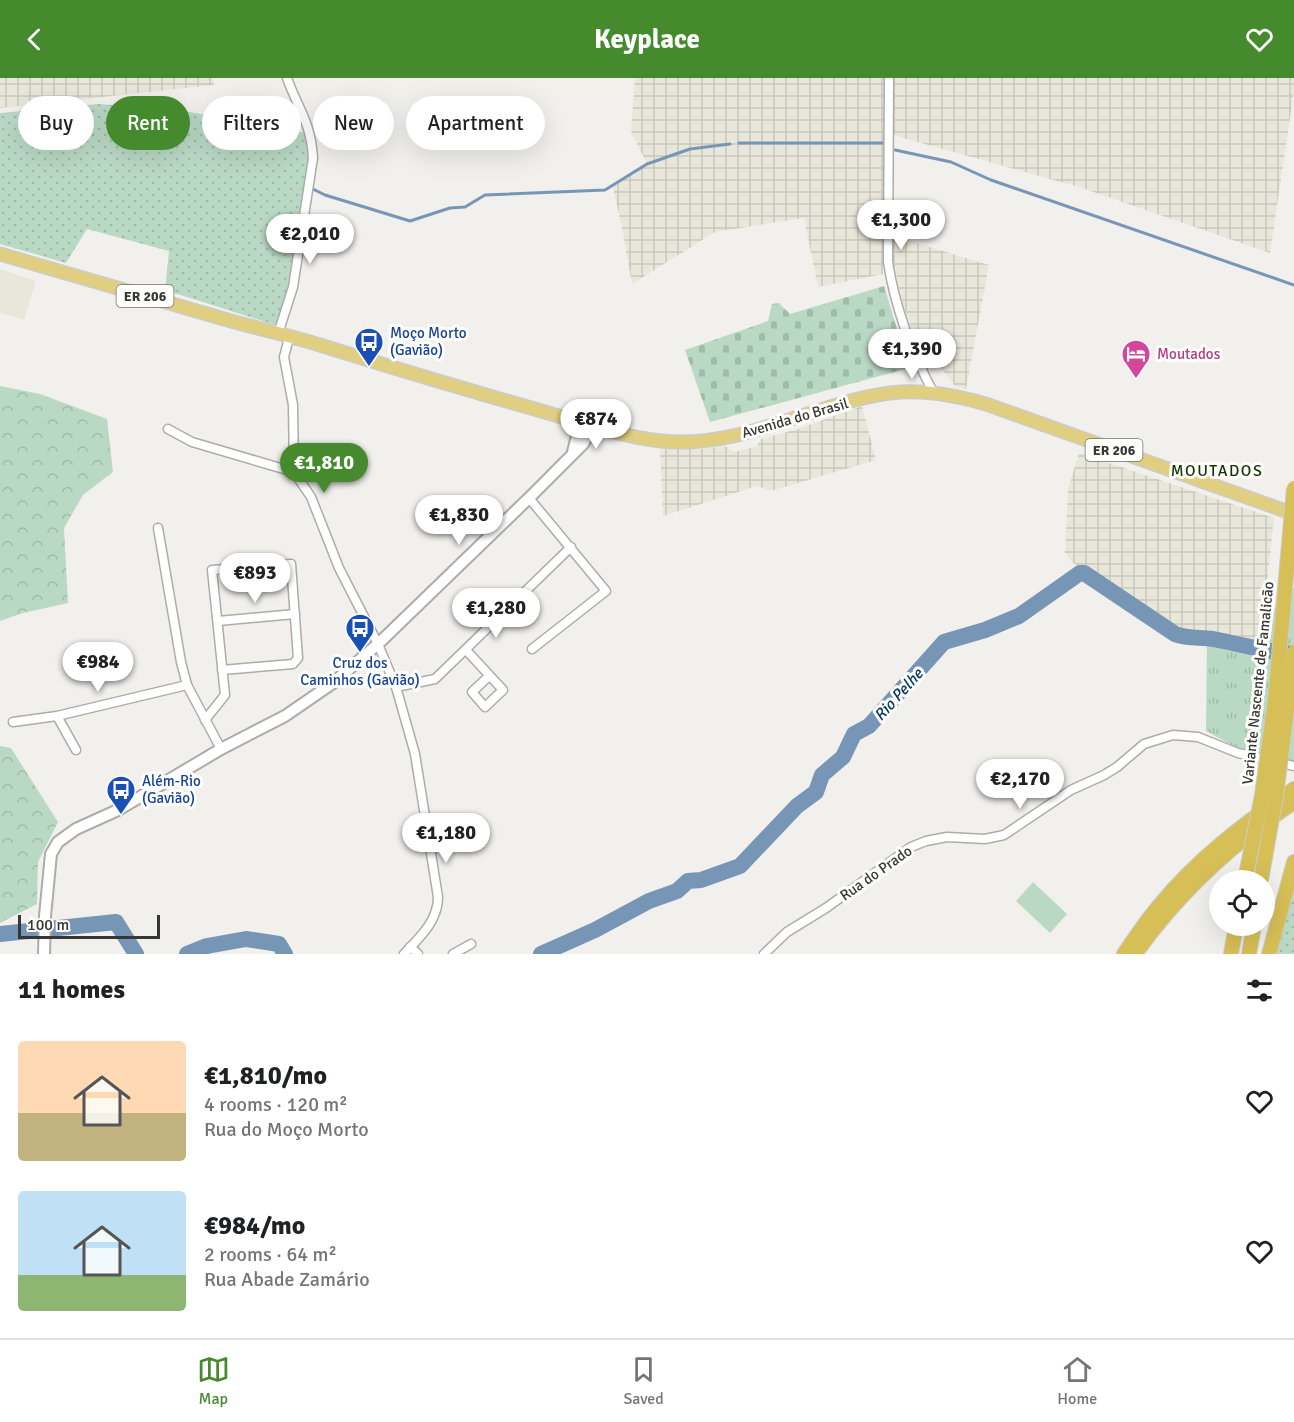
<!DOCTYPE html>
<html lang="en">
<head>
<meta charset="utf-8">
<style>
	:root { --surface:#fff; --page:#f2f2f2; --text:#202124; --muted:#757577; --line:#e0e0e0; --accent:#468a2e }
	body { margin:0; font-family:Signika,sans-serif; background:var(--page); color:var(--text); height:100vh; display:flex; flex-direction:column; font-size:22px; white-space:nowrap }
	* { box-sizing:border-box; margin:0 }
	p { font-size:20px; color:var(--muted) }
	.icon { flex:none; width:33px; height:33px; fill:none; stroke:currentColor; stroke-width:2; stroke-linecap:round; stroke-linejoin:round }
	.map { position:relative; height:876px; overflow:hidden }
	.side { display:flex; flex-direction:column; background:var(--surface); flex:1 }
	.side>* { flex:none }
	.banner { position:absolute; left:18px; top:18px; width:600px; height:54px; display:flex; gap:12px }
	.buttons { position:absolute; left:1209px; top:792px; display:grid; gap:12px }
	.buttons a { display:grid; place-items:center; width:66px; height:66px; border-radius:50%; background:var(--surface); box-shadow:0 6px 24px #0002; font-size:30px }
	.scale { position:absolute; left:18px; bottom:15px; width:142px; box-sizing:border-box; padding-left:6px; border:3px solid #363635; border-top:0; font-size:16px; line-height:21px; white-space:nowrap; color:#363635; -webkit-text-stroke:4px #fefefb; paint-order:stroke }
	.price { position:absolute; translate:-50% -51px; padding:0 14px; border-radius:21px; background:#fff; color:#222; font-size:20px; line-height:39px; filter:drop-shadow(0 2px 3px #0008) }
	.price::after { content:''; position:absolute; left:50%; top:36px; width:18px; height:14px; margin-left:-9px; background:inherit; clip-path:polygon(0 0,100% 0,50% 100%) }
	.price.active { background:var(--accent); color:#fff }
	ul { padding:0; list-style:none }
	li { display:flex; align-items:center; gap:18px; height:150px; padding:0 18px }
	li span { display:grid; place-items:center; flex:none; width:168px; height:120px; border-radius:6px; color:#555 }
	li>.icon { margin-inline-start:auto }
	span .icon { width:72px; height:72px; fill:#fffc; stroke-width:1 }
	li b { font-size:26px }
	h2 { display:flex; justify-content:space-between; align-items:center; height:72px; padding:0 18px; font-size:26px }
	.pill { padding:0 21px; border-radius:27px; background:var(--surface); box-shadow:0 6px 24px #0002; font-size:21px; line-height:54px }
	.pill.active { background:var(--accent); color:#fff }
	header { display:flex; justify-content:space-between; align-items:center; height:78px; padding:0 18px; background:var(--accent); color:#fff; font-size:27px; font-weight:700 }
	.tab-bar { display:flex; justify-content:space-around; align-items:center; height:84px; border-top:2px solid var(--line); background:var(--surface); font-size:16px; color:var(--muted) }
	.tab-bar a { display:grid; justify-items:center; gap:3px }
	.tab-bar .active { color:var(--accent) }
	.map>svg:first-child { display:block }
</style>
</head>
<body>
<header><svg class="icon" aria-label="back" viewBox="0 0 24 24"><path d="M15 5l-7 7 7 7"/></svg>Keyplace<svg class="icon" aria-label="heart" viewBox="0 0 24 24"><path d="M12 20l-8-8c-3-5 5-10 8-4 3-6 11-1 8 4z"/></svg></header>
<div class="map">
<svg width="1294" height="876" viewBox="0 0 1294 876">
	<defs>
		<pattern id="industrial-grid" width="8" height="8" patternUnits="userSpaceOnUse" patternTransform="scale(1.5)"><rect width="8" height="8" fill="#e9e7dc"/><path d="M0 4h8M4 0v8" fill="none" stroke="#c8c7bd"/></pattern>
		<pattern id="grass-dots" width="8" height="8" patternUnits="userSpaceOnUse" patternTransform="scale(1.5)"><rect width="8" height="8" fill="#bad9c5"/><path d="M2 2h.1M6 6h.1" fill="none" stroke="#a0bbaa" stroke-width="1.8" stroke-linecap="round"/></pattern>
		<pattern id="forest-crowns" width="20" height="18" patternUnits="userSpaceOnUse" patternTransform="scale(1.5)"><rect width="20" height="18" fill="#bad9c5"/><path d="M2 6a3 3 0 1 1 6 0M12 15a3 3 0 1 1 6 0" fill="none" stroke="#a0bbaa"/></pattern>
		<pattern id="cemetery-stones" width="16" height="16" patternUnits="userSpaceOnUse" patternTransform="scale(1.5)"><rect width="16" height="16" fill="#bad9c5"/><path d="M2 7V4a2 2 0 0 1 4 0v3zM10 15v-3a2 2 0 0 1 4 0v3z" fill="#a0bbaa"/></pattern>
		<pattern id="park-tufts" width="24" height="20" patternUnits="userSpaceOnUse" patternTransform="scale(1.5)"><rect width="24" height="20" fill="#bad9c5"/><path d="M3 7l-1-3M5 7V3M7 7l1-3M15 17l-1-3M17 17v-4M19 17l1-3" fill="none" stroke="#a0bbaa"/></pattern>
	</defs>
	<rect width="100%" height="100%" fill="#f1f0ed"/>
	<path fill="#e9e7dc" d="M0 191 36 203 24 242 0 235Z"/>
	<g fill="url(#industrial-grid)">
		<path d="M0 0H213L214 7 0 30Z"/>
		<path d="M635 0H1294V13L1270 175 1082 110 903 60 884 53 883 196 818 209 804 140 715 154 632 206 622 150 613 109 647 86 631 53Z"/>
		<path d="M894 158 989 187 966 311 955 308 936 283 918 270 902 223 892 177Z"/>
		<path d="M862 328 876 382 771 413 757 408 663 438 660 370 703 371 725 368 734 374 757 368 761 361 798 351Z"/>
		<path d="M1079 375 1274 440 1261 564 1213 554 1176 552 1073 485 1065 475 1068 411Z"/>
	</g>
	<g fill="url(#grass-dots)">
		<path d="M99 26 178 32 307 55 311 78 287 212 280 243 275 247 165 212 169 173 87 151 66 185 0 166V35Z"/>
		<path d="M1294 806V876H1274Z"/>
	</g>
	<g fill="url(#forest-crowns)">
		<path d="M0 308 40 316 107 341 113 394 83 417 64 450 68 525 23 535 0 543Z"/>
		<path d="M0 668 11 670 58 744 38 784 37 826 0 845Z"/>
	</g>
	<path fill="url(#cemetery-stones)" d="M884 208 909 290 710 344 685 272 768 243 772 226 779 225 790 236Z"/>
	<path fill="url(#park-tufts)" d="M1294 510V682L1243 673 1206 653 1207 556 1264 567 1280 513Z"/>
	<path fill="#bad9c5" d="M1033 804 1067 836 1050 855 1016 823Z"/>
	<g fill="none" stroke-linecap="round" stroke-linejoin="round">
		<g stroke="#7796b6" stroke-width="3">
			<path d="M739 65H883"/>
			<path d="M895 72 951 84 991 102 1294 207"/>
			<path d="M313 111 325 117 410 143 450 130 465 129 485 117 605 112 647 86 690 71 730 66"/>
		</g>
		<g stroke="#7796b6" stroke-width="16">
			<path d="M0 856 116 844 136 876"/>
			<path d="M187 876 207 868 246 861 279 866 285 876"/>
			<path d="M541 876 595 852 649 823 677 813 688 803 701 802 740 788 797 728 816 714 822 697 843 679 854 656 869 648 944 564 985 552 1019 538 1080 495H1084L1175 556C1188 561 1200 559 1213 561 1240 566 1266 574 1293 576"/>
		</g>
		<g stroke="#adaca9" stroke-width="11">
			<g id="minor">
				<path d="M889 0 888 184C895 230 912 274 933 314"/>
				<path d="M278 256 293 209 313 80C311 44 298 31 287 0"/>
				<path d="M289 260 284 279 293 327 294 394 311 419 339 490 378 566 396 609 415 676 438 819C438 843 420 859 404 876"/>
				<path d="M168 351 192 364 294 394"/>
				<path d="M529 420 606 513 532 571"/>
				<path d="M158 450 181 584 187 607 221 671"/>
				<path d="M218 543 295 536"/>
				<path d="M466 572 503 612 485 629 472 614 489 598"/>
				<path d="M396 609 435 601 571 469"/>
				<path d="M57 638 76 672"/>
				<path d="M205 642 225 617 212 492 291 486 298 580 293 586 222 592"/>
				<path d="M13 644 57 638 187 607"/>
				<path d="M410 869 418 876"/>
				<path d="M453 876 471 866"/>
				<path d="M764 876 787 854 826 830 911 769 926 763 947 759 985 761 1004 757 1071 712 1104 697 1117 689 1144 666 1173 657 1198 659 1238 675 1294 688"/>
			</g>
		</g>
		<g stroke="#adaca9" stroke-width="14">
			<g id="tertiary">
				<path d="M573 374 578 354 574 343"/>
				<path d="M44 876 45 838 51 776 58 764 76 751 118 732 221 671 285 638 333 605 378 566 529 420 583 366 593 348"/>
			</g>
		</g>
		<g stroke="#cbcbca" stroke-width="15">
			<path id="primary" d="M0 176C77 199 154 221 231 243 261 251 291 258 320 267 390 289 461 310 531 330 574 342 617 358 661 363 740 372 813 325 890 315 923 311 954 317 986 326L1294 436"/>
		</g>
		<g stroke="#cbcbca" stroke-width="16">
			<g id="trunk">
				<path d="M1124 876C1135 860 1146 843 1159 828 1197 781 1245 745 1294 711"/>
				<path d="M1135 876C1179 814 1231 766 1294 724"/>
				<path d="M1231 876 1236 848"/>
				<path d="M1249 876 1254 848"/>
				<path d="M1269 876 1294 784"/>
			</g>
		</g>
		<use href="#minor" stroke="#fff" stroke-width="8"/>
		<use href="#tertiary" stroke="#fff" stroke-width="10"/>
		<use href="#primary" stroke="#e1cf81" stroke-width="12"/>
		<use href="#trunk" stroke="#d7bf57" stroke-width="14"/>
		<g stroke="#cbcbca" stroke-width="16" stroke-linecap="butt">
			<g id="trunk-bridge">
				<path d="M1245 802 1262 717 1275 623 1294 410"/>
				<path d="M1261 802 1276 718 1294 574"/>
			</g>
		</g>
		<use href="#trunk-bridge" stroke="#d7bf57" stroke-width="14"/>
	</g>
	<defs>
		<g id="bus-pin" transform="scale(1.5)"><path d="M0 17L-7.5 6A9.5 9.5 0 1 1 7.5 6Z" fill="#1a4fb4" stroke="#fefefb"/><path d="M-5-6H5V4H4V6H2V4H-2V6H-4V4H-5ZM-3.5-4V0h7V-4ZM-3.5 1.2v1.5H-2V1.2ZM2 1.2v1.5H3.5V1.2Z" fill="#fff"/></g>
		<g id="hotel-pin" transform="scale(1.5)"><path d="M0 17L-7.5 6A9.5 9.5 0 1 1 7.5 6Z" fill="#d1479c" stroke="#fefefb"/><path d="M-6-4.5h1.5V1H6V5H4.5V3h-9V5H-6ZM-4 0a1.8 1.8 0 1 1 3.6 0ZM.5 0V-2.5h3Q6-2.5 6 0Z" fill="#fff"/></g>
	</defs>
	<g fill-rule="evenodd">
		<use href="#bus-pin" x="369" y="264"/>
		<use href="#hotel-pin" x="1136" y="276"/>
		<use href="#bus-pin" x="360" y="550"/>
		<use href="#bus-pin" x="121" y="712"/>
	</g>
	<g text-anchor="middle" stroke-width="6" stroke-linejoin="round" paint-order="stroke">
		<g fill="#fefefb" stroke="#727270" stroke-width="1.5">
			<rect x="116.5" y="207" width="57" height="22" rx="4.5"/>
			<rect x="1085.5" y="361" width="57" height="22" rx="4.5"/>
		</g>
		<g font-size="14" font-weight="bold" fill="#363635">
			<text x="145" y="223">ER 206</text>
			<text x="1114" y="377">ER 206</text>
		</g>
		<g font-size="15" fill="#164399" stroke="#fefefb" text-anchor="start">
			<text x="390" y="260">Moço Morto<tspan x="390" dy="17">(Gavião)</tspan></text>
			<text x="360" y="590" text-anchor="middle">Cruz dos<tspan x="360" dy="17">Caminhos (Gavião)</tspan></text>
			<text x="142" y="708">Além-Rio<tspan x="142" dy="17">(Gavião)</tspan></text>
		</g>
		<g font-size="15" fill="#b23c85" stroke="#fefefb" text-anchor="start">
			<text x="1157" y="281">Moutados</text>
		</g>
		<g font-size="15" fill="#363635" stroke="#fefefb">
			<text transform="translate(795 340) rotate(-16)" y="5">Avenida do Brasil</text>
			<text transform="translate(1258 605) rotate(-84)" y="5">Variante Nascente de Famalicão</text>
			<text transform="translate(876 795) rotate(-35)" y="5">Rua do Prado</text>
		</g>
		<g font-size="16" letter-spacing="1.5" fill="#133306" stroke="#fefefb">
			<text x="1217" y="398">MOUTADOS</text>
		</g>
		<g font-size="16" font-style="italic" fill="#053761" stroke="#fefefb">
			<text transform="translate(898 616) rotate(-48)" y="6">Rio Pelhe</text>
		</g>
	</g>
</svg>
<div class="buttons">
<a><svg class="icon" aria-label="locate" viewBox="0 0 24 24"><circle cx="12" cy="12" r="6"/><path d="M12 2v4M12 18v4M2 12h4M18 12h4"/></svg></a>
</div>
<div class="scale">100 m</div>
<b class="price" style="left:901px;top:173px">€1,300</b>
<b class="price" style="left:310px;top:187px">€2,010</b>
<b class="price" style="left:912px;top:302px">€1,390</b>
<b class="price" style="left:596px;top:372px">€874</b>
<b class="price active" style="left:324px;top:416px">€1,810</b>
<b class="price" style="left:459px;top:468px">€1,830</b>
<b class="price" style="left:255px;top:526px">€893</b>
<b class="price" style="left:496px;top:561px">€1,280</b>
<b class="price" style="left:98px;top:615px">€984</b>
<b class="price" style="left:1020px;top:732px">€2,170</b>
<b class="price" style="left:446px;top:786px">€1,180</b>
<div class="banner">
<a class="pill">Buy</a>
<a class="pill active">Rent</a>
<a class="pill">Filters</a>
<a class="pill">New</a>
<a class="pill">Apartment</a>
</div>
</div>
<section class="side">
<h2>11 homes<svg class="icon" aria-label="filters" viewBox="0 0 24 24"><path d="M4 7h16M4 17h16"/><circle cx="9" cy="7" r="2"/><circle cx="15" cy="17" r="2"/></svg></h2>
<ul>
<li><span style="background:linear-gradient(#ffd9b3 60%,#c2b280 0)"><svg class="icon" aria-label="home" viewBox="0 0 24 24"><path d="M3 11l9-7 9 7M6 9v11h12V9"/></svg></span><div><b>€1,810/mo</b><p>4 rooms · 120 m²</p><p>Rua do Moço Morto</p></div><svg class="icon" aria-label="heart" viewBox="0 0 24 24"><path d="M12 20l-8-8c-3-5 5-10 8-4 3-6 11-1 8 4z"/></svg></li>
<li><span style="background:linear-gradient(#bfe0f5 70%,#8fb573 0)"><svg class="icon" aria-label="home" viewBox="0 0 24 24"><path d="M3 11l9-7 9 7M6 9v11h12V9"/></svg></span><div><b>€984/mo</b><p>2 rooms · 64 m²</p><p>Rua Abade Zamário</p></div><svg class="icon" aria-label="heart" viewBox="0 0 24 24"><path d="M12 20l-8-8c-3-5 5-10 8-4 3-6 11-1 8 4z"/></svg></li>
</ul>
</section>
<nav class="tab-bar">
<a class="active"><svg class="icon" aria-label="map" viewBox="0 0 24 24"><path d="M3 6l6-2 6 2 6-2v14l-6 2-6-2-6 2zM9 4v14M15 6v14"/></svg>Map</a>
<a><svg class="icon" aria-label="saved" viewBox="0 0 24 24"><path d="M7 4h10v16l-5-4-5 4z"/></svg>Saved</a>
<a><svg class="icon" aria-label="home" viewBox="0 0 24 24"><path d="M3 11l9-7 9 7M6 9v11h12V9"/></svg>Home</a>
</nav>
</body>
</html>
